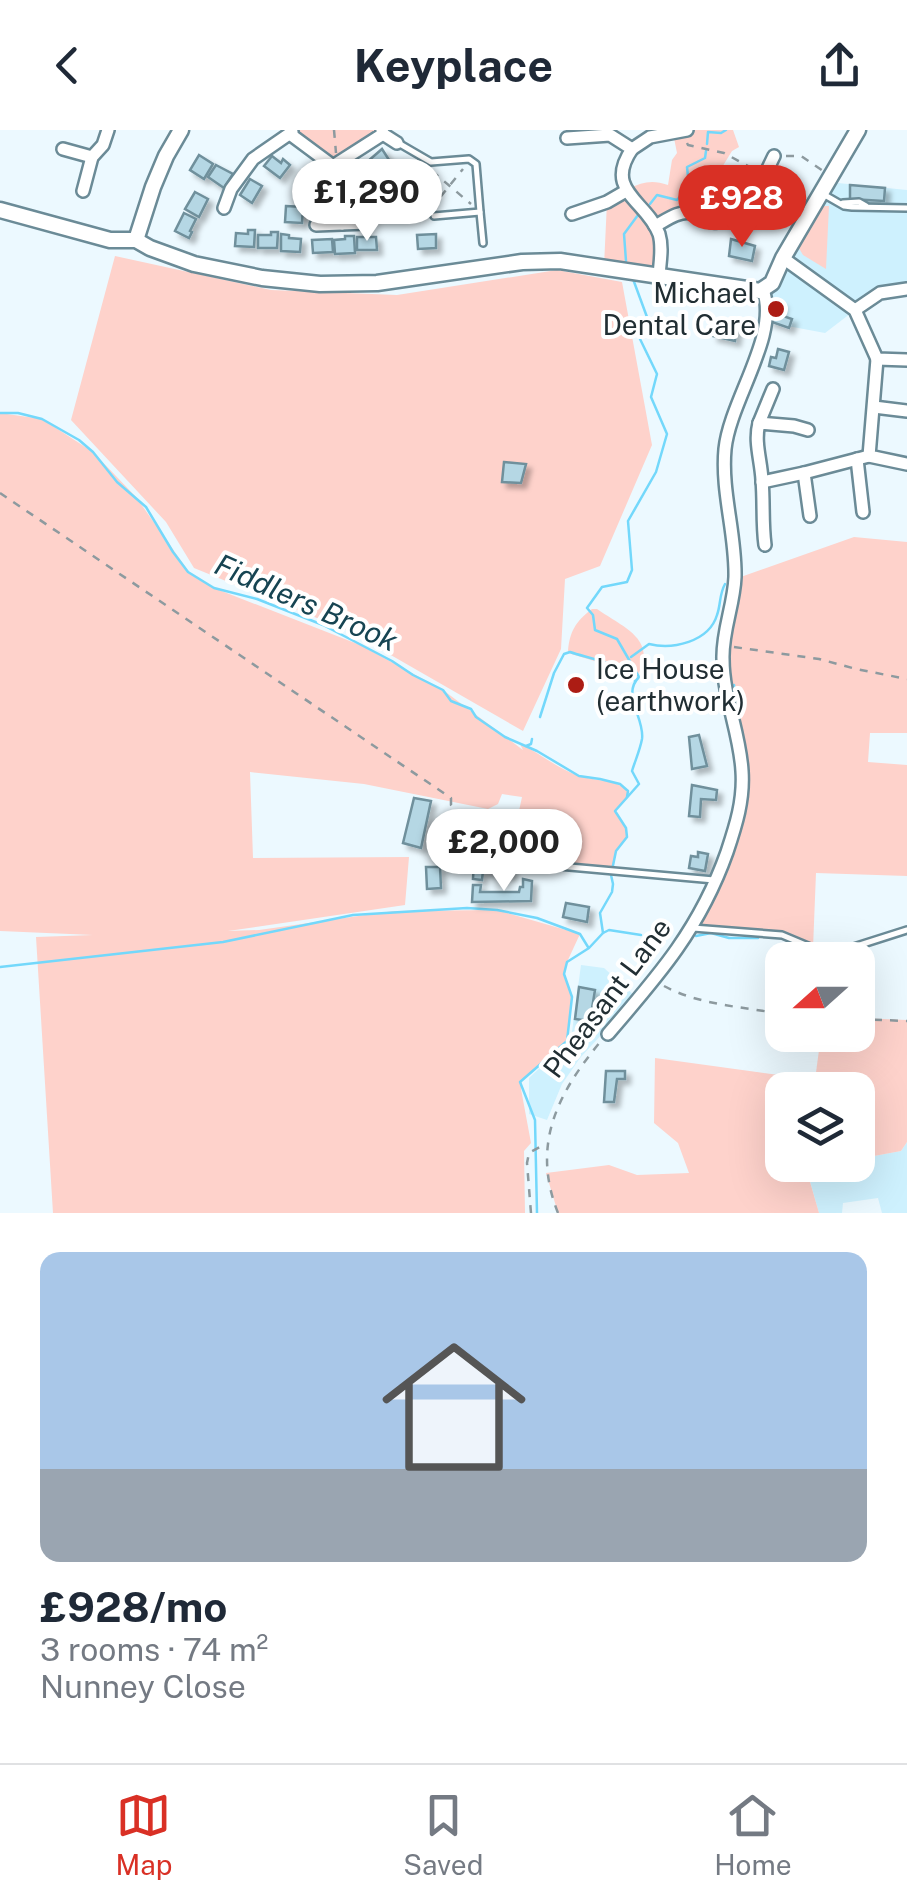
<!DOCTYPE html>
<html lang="en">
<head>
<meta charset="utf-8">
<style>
	:root { --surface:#fff; --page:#f6f6f7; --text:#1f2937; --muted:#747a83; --line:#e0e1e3; --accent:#d93025 }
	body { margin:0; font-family:"Public Sans",sans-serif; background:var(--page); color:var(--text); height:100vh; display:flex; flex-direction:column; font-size:38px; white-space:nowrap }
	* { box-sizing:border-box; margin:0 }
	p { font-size:32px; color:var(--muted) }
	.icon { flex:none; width:55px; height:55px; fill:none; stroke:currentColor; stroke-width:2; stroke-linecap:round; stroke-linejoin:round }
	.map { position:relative; height:1083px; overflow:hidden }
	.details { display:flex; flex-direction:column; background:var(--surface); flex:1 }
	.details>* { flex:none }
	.needle { width:65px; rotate:249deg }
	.fabs { position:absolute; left:765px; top:812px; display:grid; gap:20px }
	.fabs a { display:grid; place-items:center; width:110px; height:110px; border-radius:20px; background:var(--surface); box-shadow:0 10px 40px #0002; font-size:50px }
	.price { position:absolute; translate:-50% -85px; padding:0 22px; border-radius:35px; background:#fff; color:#222; font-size:32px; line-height:65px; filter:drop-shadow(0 2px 5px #0008) }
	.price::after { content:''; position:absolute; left:50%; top:60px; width:30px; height:22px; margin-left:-15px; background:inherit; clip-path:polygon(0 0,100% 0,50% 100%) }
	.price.selected { background:var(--accent); color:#fff }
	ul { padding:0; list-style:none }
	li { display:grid; align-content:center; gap:20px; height:530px; padding:0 40px }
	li+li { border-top:2px solid var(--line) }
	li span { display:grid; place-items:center; height:310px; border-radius:20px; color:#555 }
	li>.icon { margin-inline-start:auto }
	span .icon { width:180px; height:180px; fill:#fffc; stroke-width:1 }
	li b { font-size:42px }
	header { display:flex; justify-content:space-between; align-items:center; height:130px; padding:0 40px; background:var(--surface); font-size:45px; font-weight:700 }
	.tabs { display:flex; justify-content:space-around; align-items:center; height:140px; border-top:2px solid var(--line); background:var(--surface); font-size:28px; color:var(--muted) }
	.tabs a { display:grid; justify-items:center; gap:5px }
	.tabs .selected { color:var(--accent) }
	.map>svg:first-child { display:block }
</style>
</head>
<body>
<header><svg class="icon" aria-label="back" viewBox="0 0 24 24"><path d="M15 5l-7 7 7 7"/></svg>Keyplace<svg class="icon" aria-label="share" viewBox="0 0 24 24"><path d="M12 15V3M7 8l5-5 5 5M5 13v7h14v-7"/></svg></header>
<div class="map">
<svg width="907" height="1083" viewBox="0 0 907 1083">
	<defs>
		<filter id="shadow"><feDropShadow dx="5" dy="5" stdDeviation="2.5" flood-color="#0004"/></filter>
	</defs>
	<rect width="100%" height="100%" fill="#ecf9ff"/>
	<g fill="#cef1fe">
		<path d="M828 52 907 60V153L884 155 865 165 855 180 825 203 766 192 768 157Z"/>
		<path d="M581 835 604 838 636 867 580 928 562 954 547 990 529 984V948L571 909Z"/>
		<path d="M907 1012V1083H882L878 1068 843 1073 842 1083H819L806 1037 858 1035V1029L901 1021Z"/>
	</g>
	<g fill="#fed2cb">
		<path d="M295 0H382L333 36 290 4Z"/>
		<path d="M687 0H733L739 17 732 21 697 78 695 85 655 96 659 145 604 136 607 72C629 59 643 46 668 55L672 30 677 23 673 3Z"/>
		<path d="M818 76H829L826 139 803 125 797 115Z"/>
		<path d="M115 126 271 160 397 165 557 140 622 152 652 315 600 436 565 449 561 519 523 601 349 501 194 438 166 392 71 290Z"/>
		<path d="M0 283 42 289 93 322 136 367 189 442 214 458 360 515 443 560 523 620 520 614C540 623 559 640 580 646 597 652 613 648 628 661L627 667 615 681 626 698 627 707 616 721 612 737 521 729 517 719 511 718 522 667 502 664 498 674 488 679 364 654 250 642 253 728 409 727 405 775 228 801 259 800 394 781 497 780 580 804 567 832 564 844 572 867 567 911 522 951 521 959 531 1013 524 1021 525 1083H53L36 807 93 805 0 801Z"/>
		<path d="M854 407 907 412V603H870L868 632 907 635V746L816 743 813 818 782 805 693 798 742 668 723 535 735 449Z"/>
		<path d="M592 479H597C624 498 661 510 635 550L627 541 568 523C569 502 576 491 592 479Z"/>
		<path d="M858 888 907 890V1012L901 1021 858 1029V960H782V1035H820L806 1038 819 1083H558L546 1043 609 1035 637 1045 689 1043 678 1013 654 993 655 928 815 950 821 905H858Z"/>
	</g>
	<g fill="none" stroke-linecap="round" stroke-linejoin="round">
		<g stroke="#73d8fb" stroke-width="2.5">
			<path d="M707 14 708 2 721 3 726 0"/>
			<path d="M650 74 657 65 677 70 689 56 687 37 705 28 706 21"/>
			<path d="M626 131 624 104 638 85"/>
			<path d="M0 283H18L42 289 79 310 93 322 117 352 146 377 173 422 188 442 214 458 257 469 323 495 392 531 413 545 443 560 451 571 471 579 476 587 505 607 537 621 579 646 600 649 620 654 628 661 627 667"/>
			<path d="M631 527 649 514C672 520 709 512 717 485 721 474 719 465 725 454"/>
			<path d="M734 555 739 593"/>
			<path d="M540 587 554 543 564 524 570 522C591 529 620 533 635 551"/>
			<path d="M526 616 531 614 532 609"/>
			<path d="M603 803 609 800 641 805"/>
			<path d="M696 806 711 803 729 808H758"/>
			<path d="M0 837 223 812 353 785 467 778 497 780 537 788 580 804 588 817"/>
			<path d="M537 1083 535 990 520 952 567 911 572 867 564 844 567 832 589 818 603 803 600 783 612 762 613 754 611 745 616 721 627 707 626 698 615 681 639 654 632 641C635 631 640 620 642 609 645 588 621 565 639 547L617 509 595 500 593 485 587 478 602 457 627 452 632 440 628 391 656 342 667 304 651 267 657 244 640 209 647 187 633 149"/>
		</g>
	</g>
	<g fill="#b5d7e4" stroke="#6f909c" stroke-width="2.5" filter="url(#shadow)">
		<path d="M382 19 391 33 375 44 367 32Z"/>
		<path d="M199 25 213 34 204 49 190 40Z"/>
		<path d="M272 26 281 33 283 29 290 35 280 48 264 36Z"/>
		<path d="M365 32 373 45 357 55 348 42Z"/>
		<path d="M216 35 233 44 224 58 208 47Z"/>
		<path d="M313 40 328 52 320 63 304 52Z"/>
		<path d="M250 49 262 56 252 73 240 65Z"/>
		<path d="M850 55 885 58 884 71 850 69Z"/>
		<path d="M195 62 208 69 199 87 185 79Z"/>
		<path d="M355 64H372L373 83 356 84Z"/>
		<path d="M286 76 303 77 302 93 285 92Z"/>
		<path d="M184 83 196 89 190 101 192 102 189 108 175 101Z"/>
		<path d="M248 100H255L254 117 235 116 236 103 248 104Z"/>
		<path d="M271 102H278L277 118H258V105H271Z"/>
		<path d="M281 104 289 105V108L301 109 300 122 281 121Z"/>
		<path d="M436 104V118L418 119 417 105Z"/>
		<path d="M345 106H354L355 123 335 124 334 110 345 109Z"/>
		<path d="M357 107H376L377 120H357Z"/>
		<path d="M332 109 333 122 313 123 312 110Z"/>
		<path d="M731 109 755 116 752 131 729 126Z"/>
		<path d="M773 171 782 173 780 185 792 189 789 198 769 191Z"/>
		<path d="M730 190 738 191 735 211 713 206 715 196 728 199Z"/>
		<path d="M778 219 789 222 784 240 769 236 771 227 776 228Z"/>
		<path d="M504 332 526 334 521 353 502 352Z"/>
		<path d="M699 605 707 636 692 639 689 607Z"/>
		<path d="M692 655 717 660 716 670 701 669 700 687 689 686Z"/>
		<path d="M414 668 431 671 421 718 403 713Z"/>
		<path d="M497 681 514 684 509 707 493 704Z"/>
		<path d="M698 722 708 724 705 741 689 738 691 726 698 727Z"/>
		<path d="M474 731 511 738V745L483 741 482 750 473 749Z"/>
		<path d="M426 737H440L441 758 427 759Z"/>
		<path d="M523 749 532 751 531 771 472 772 473 755H481L480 762H519L520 757H523Z"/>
		<path d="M566 773 589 777 587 792 563 787Z"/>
		<path d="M579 857 595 860 590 891 575 889Z"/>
		<path d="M606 941H625V949H617L614 972H604Z"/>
	</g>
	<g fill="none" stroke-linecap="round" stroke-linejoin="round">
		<g stroke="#6b8b97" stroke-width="10">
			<g id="service">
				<path d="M400 14 431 32 469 29 476 34 480 82 434 86"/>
				<path d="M823 64 844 76 852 77 907 78"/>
				<path d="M843 73 859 72 866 76"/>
				<path d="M480 82 483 113"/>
				<path d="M514 732 714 750"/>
				<path d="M693 798 782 805 813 818 841 821 907 800"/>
			</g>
		</g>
		<g stroke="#6b8b97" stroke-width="16">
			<g id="minor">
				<path d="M290 4 333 36 383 4 382 0"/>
				<path d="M383 4 397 13"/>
				<path d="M567 8 610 5 632 19C603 61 647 71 659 104 663 117 660 132 659 145"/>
				<path d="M63 19 92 27"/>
				<path d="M632 19 650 7 687 0"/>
				<path d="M333 36 339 44 342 94"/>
				<path d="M83 61 92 27 103 15 108 0"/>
				<path d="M224 78 231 59 253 29 292 2"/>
				<path d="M572 84 607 72 626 61"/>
				<path d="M316 95 367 93"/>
				<path d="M655 96C665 91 679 80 691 83 700 85 704 91 713 92 746 95 762 50 774 26"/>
				<path d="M783 128 855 180 877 229 907 230"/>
				<path d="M855 180 880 163 907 159"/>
				<path d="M877 229 869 326 907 334"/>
				<path d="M874 277 907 281"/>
				<path d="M759 293 773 259"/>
				<path d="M857 329 863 382"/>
				<path d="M804 343 810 386"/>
				<path d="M762 352 804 343 869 326"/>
				<path d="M765 415C762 393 764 372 762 350 761 330 754 312 759 293L794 296 808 300"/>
				<path d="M608 904C660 844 700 798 727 722 736 695 744 670 742 641 740 603 723 567 723 529 722 501 734 475 735 447 736 404 721 362 725 319 730 270 780 205 763 160"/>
			</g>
		</g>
		<g stroke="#6b8b97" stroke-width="19">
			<g id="tertiary">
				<path d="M0 80 110 110H136L150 118 194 134 262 148 320 154 377 153 522 132 560 131 760 161 772 153 783 128 858 0"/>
				<path d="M136 110 153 57 166 26 181 0"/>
			</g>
		</g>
		<g stroke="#8d9a9f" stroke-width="2.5" stroke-dasharray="8 8" stroke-linecap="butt">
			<path d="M334 0 336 23"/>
			<path d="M687 13 688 15 724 23 757 41"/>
			<path d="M786 26H801L823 41"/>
			<path d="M432 41 471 74"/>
			<path d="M433 80V76L463 39"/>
			<path d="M0 363 451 668V675C465 695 480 727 508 724L510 727"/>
			<path d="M734 517 819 529 856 539 907 549"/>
			<path d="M664 856C699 875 744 877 782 884"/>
			<path d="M858 889 907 891"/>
			<path d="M531 1083 527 1033 529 1023 545 1014"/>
			<path d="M558 1083C531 1015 557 964 601 911"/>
		</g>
		<use href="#service" stroke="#fff" stroke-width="5"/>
		<use href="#minor" stroke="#fff" stroke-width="11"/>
		<use href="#tertiary" stroke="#fff" stroke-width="14"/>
	</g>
	<g fill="#ac1c14" stroke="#fff" stroke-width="4">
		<circle cx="776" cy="179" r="10"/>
		<circle cx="576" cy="555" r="10"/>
	</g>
	<g text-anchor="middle" stroke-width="8" stroke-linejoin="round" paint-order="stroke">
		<g font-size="28" fill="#212e33" stroke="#fff" text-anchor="end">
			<text x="756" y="173">Michael<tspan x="756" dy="32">Dental Care</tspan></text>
			<text x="596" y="549" text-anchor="start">Ice House<tspan x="596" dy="32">(earthwork)</tspan></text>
		</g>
		<g font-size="28" fill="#212e33" stroke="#fff">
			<text transform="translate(607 868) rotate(-53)" y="10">Pheasant Lane</text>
		</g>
		<g font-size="30" font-style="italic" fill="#164452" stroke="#fff">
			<text transform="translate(306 473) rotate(24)" y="10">Fiddlers Brook</text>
		</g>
	</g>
</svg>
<div class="fabs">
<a><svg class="needle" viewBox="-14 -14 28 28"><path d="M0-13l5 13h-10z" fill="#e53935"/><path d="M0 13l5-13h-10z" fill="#747a83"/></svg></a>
<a><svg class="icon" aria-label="layers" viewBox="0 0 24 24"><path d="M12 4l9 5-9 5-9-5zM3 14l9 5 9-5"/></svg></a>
</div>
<b class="price" style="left:367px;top:114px">£1,290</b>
<b class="price selected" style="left:742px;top:120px">£928</b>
<b class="price" style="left:504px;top:764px">£2,000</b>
</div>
<section class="details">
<ul>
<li><span style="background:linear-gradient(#a9c7e8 70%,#9aa5b1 0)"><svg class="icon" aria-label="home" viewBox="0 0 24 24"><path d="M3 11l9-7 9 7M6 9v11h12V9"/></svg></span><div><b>£928/mo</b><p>3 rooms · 74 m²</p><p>Nunney Close</p></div></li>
</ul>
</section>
<nav class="tabs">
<a class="selected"><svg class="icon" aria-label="map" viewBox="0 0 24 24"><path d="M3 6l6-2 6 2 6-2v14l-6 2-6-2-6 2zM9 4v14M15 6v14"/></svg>Map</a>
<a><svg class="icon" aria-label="saved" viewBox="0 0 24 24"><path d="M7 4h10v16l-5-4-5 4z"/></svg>Saved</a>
<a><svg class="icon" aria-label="home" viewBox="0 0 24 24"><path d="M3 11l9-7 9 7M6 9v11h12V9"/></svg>Home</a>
</nav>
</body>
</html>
